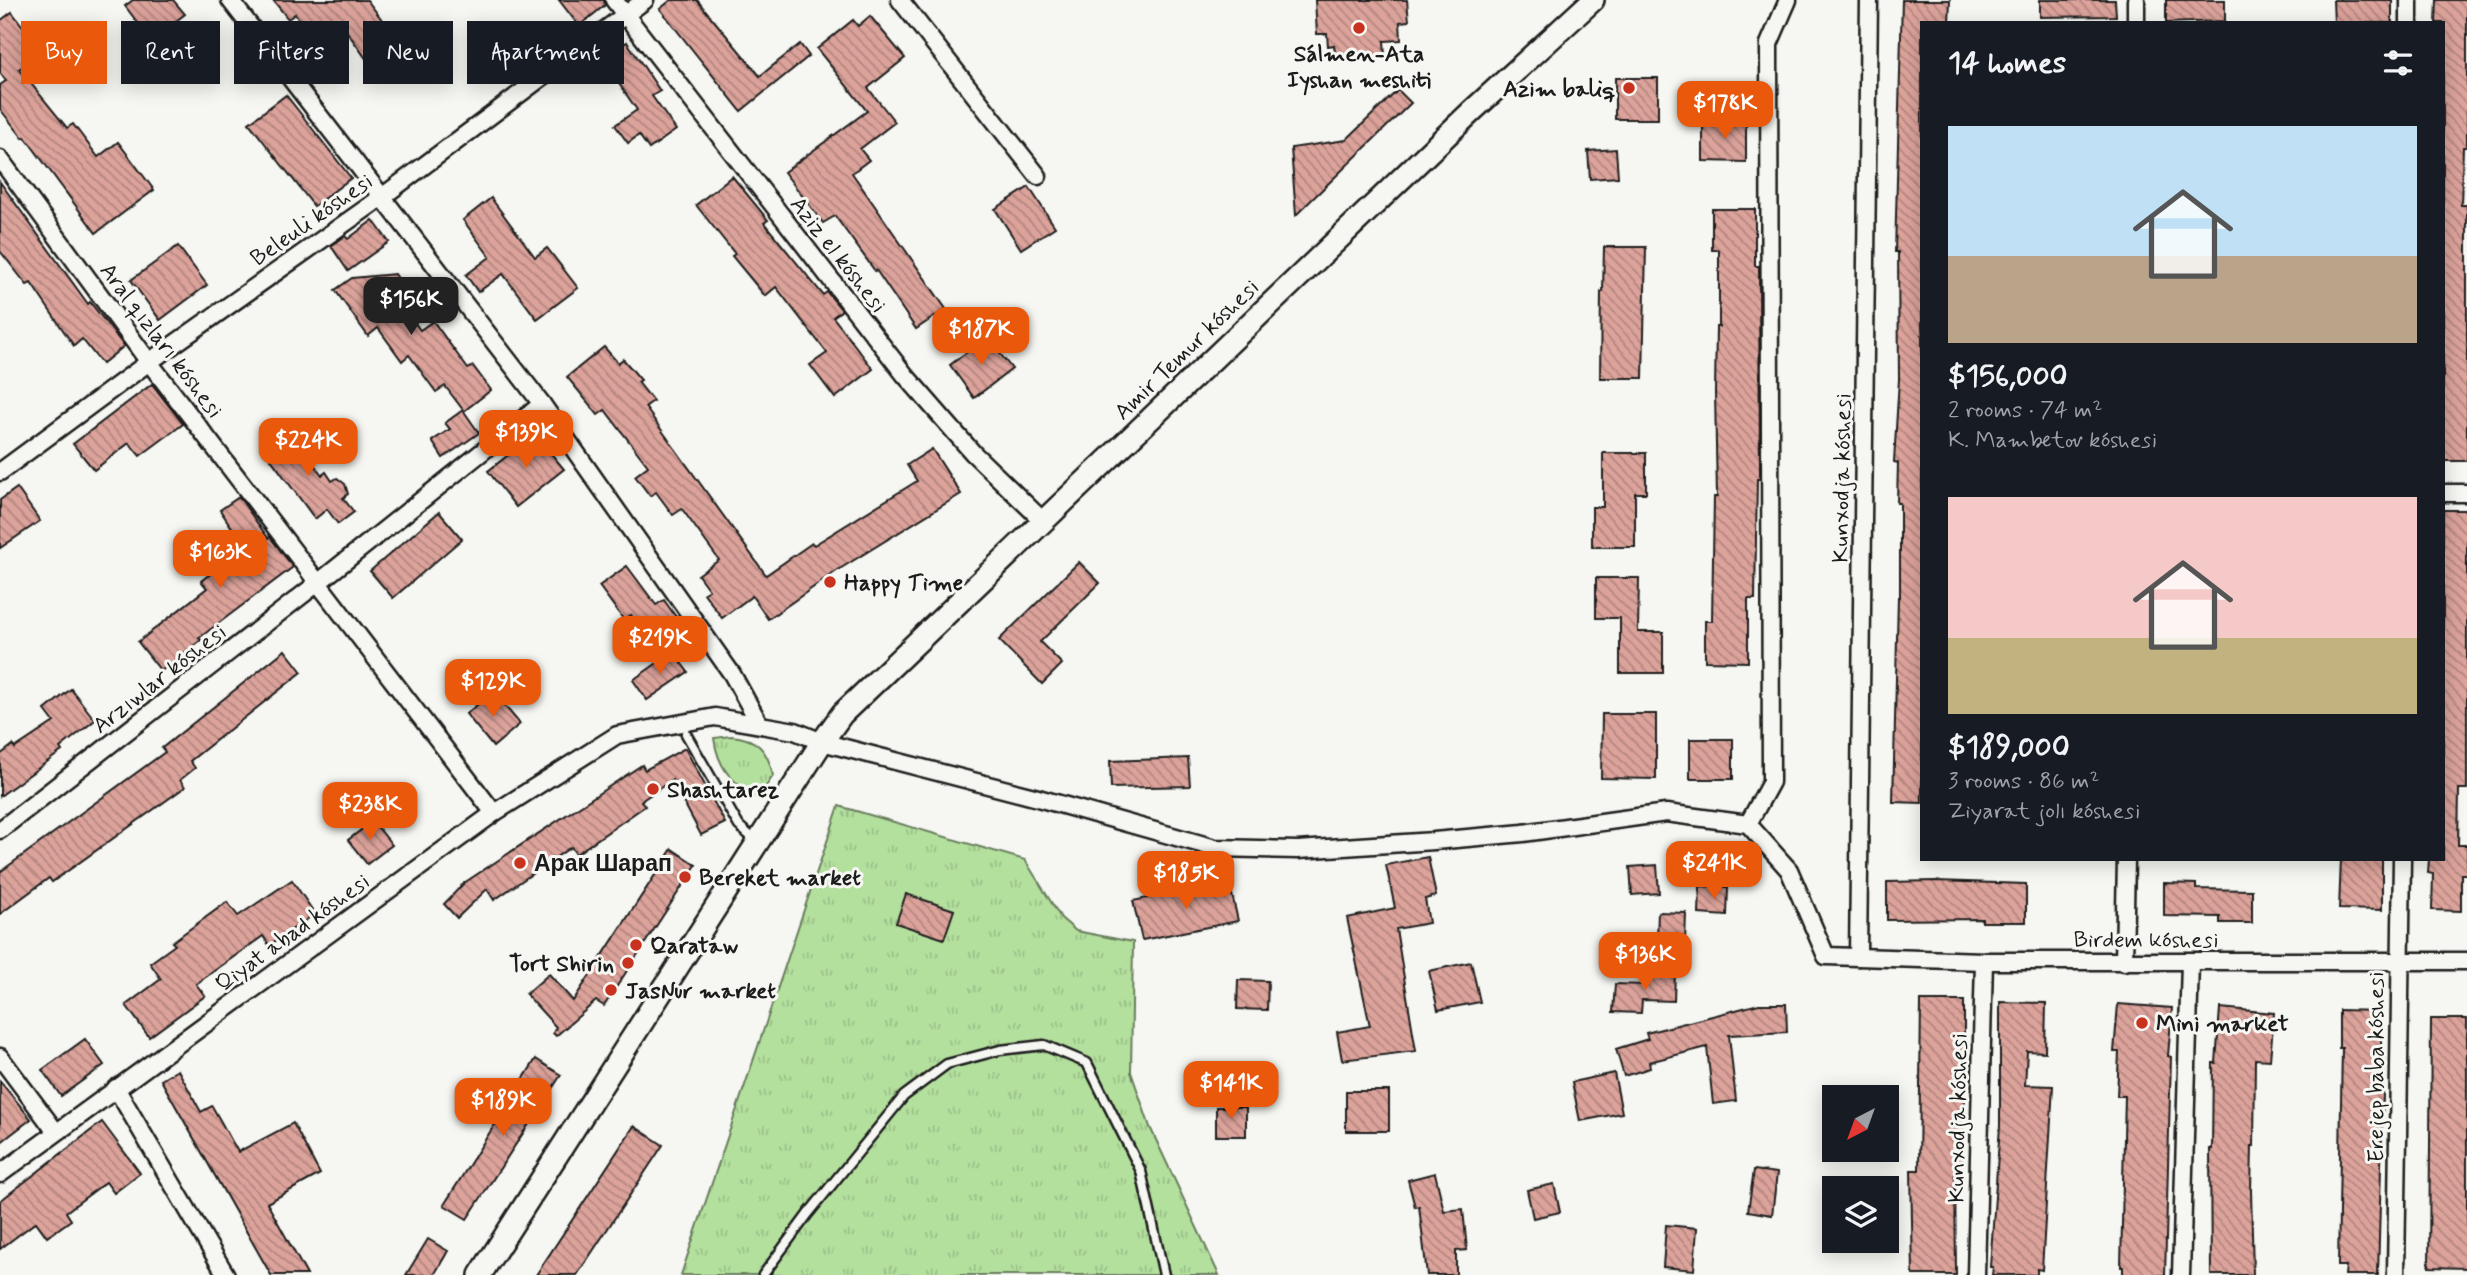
<!DOCTYPE html>
<html lang="en">
<head>
<meta charset="utf-8">
<style>
	:root { --surface:#171b24; --page:#242831; --text:#f1f3f6; --muted:#9ea1a6; --accent:#ea580c }
	body { margin:0; font-family:Mynerve,sans-serif; background:var(--page); color:var(--text); height:100vh; display:flex; flex-direction:column; font-size:26px; white-space:nowrap }
	* { box-sizing:border-box; margin:0 }
	p { font-size:23px; color:var(--muted) }
	.icon { flex:none; width:38px; height:38px; fill:none; stroke:currentColor; stroke-width:2; stroke-linecap:round; stroke-linejoin:round }
	.map { position:relative; flex:1; overflow:hidden }
	.details { position:absolute; left:1920px; top:21px; width:525px; height:840px; display:flex; flex-direction:column; background:var(--surface); border-radius:0px; box-shadow:0 4px 18px #0003 }
	.details>* { flex:none }
	.hud { position:absolute; left:21px; top:21px; width:665px; height:63px; display:flex; gap:14px }
	.needle { width:46px; rotate:221deg }
	.tools { position:absolute; left:1822px; top:1085px; display:grid; gap:14px }
	.tools a { display:grid; place-items:center; width:77px; height:77px; border-radius:0px; background:var(--surface); box-shadow:0 4px 18px #0003; font-size:35px }
	.price { position:absolute; translate:-50% -60px; padding:0 16px; border-radius:14px; background:var(--accent); color:#fff; font-size:23px; line-height:46px; filter:drop-shadow(0 2px 4px #0008) }
	.price::after { content:''; position:absolute; left:50%; top:42px; width:21px; height:16px; margin-left:-10px; background:inherit; clip-path:polygon(0 0,100% 0,50% 100%) }
	.price.selected { background:#222; color:#fff }
	ul { padding:0; list-style:none }
	li { display:grid; align-content:center; gap:14px; height:371px; padding:0 28px }
	li span { display:grid; place-items:center; height:217px; border-radius:0px; color:#555 }
	li>.icon { margin-inline-start:auto }
	span .icon { width:126px; height:126px; fill:#fffc; stroke-width:1 }
	li b { font-size:30px }
	h2 { display:flex; justify-content:space-between; align-items:center; height:84px; padding:0 28px; font-size:30px }
	.pill { padding:0 24px; border-radius:0px; background:var(--surface); box-shadow:0 4px 18px #0003; font-size:24px; line-height:63px }
	.pill.selected { background:var(--accent); color:#fff }
	.map>svg:first-child { display:block }
</style>
</head>
<body>
<div class="map">
<svg width="2467" height="1275" viewBox="0 0 2467 1275">
	<defs>
		<pattern id="grass-tufts" width="24" height="20" patternUnits="userSpaceOnUse" patternTransform="scale(1.75)"><rect width="24" height="20" fill="#b4e09e"/><path d="M3 7l-1-3M5 7V3M7 7l1-3M15 17l-1-3M17 17v-4M19 17l1-3" fill="none" stroke="#9ac088"/></pattern>
		<pattern id="building-back-hatch" width="6" height="6" patternUnits="userSpaceOnUse" patternTransform="scale(1.75)"><rect width="6" height="6" fill="#dca39b"/><path d="M-1 5l2 2M0 0l6 6M5-1l2 2" fill="none" stroke="#b2847e"/></pattern>
	</defs>
	<rect width="100%" height="100%" fill="#f6f6f2"/>
	<filter id="ink" filterUnits="userSpaceOnUse"><feTurbulence type="fractalNoise" baseFrequency=".0143" numOctaves="2"/><feDisplacementMap in="SourceGraphic" scale="14" xChannelSelector="R" yChannelSelector="G"/><feConvolveMatrix kernelMatrix="1 2 1 2 8 2 1 2 1" color-interpolation-filters="sRGB"/></filter>
	<g filter="url(#ink)">
		<g fill="url(#grass-tufts)" stroke="#687e5d" stroke-width="2">
			<path d="M731 736C757 738 768 750 773 776L758 798C732 783 718 768 714 738Z"/>
			<path d="M839 806 1025 860 1061 918 1076 931 1133 942 1131 1072 1150 1127 1219 1275H681Z"/>
		</g>
		<g fill="url(#building-back-hatch)" stroke="#1c1c1c" stroke-width="2">
			<path d="M133 0H173L185 14 151 40 125 6Z"/>
			<path d="M273 0H367L386 25 390 23 415 57 382 81 345 29 321 48 295 14 288 19Z"/>
			<path d="M559 0H604L605 5 579 26Z"/>
			<path d="M671 0H697L760 76 800 44 809 56 741 111 660 9Z"/>
			<path d="M1315 0H1407L1409 21 1400 22 1401 40 1384 41 1385 56 1336 60 1334 45 1328 46 1327 34H1317Z"/>
			<path d="M1902 0H1950L1949 23H1922V803L1893 802 1898 597H1900V503H1897L1898 463 1894 462 1899 379 1898 252H1895Z"/>
			<path d="M2040 0H2115L2116 16 2040 17Z"/>
			<path d="M2166 0H2225V21L2166 23Z"/>
			<path d="M2333 0H2392V23H2334Z"/>
			<path d="M2437 0H2467V147H2463L2461 205H2467V461H2443V23H2436Z"/>
			<path d="M12 12 42 52 19 69 67 128 73 124 98 157 118 142 154 190 96 233 25 137 23 138 0 109V85L6 81 0 73V21Z"/>
			<path d="M870 16 905 58 868 88 895 122 860 149 869 160 852 173 946 309 916 329 876 270 875 271 835 216 823 223 784 172 867 111 817 49 853 20 858 26Z"/>
			<path d="M627 42 660 91 652 96 676 130 649 149 639 135 628 143 615 125 637 110 602 59Z"/>
			<rect x="1615" y="78" width="43" height="41"/>
			<path d="M1398 90 1411 103 1296 215 1291 148 1346 140Z"/>
			<path d="M286 95 351 178 314 206 249 123Z"/>
			<path d="M1703 121H1746V162L1703 161Z"/>
			<path d="M1616 149 1618 177 1590 179 1588 151Z"/>
			<path d="M732 176 768 220 764 223 823 295 827 292 842 310 833 317 873 369 835 398 810 365 827 353 776 287 765 296 732 256 735 254 696 205Z"/>
			<path d="M0 182 88 304 90 302 124 346 102 364 82 339 74 346 31 283 27 285 0 251Z"/>
			<path d="M1029 187 1055 227 1021 249 995 209Z"/>
			<path d="M491 198 535 257 547 248 578 288 537 319 503 274 478 292 466 275 490 257 463 220Z"/>
			<path d="M1712 209H1755V266H1759L1760 479H1757L1755 599H1748V662L1705 661V621H1712L1714 497H1717L1715 392 1716 327H1719V250H1712Z"/>
			<path d="M373 220 389 242 348 271 331 246 345 236 348 239Z"/>
			<path d="M178 246 207 285 160 320 131 280Z"/>
			<path d="M1604 247H1646L1643 378H1600L1601 292H1603Z"/>
			<path d="M395 274 402 284 396 297 420 330 433 321 468 369 473 366 491 390 464 411 445 386 436 392 409 355 402 361 378 328 368 336 335 290 352 278Z"/>
			<path d="M987 337 1012 369 974 398 950 365Z"/>
			<path d="M604 347 618 363 623 359 641 380 638 382 653 401 645 407 766 575 812 543 814 545 917 481 907 465 932 449 961 494 838 570 768 619 752 596 722 618 704 593 709 590 698 575 719 560 682 509 673 515 656 492 650 496 635 476 648 466 605 410 598 415 567 377Z"/>
			<path d="M152 384 183 424 140 456 129 443 94 470 73 444Z"/>
			<path d="M463 410 479 433 443 458 432 441 450 429 445 423Z"/>
			<path d="M287 428 322 475 326 472 332 481 337 478 345 484 348 494 343 498 354 512 338 524 327 509 315 519 262 447Z"/>
			<path d="M535 434 564 469 516 507 488 471Z"/>
			<path d="M1603 453H1646V493H1635V547H1592V507H1603Z"/>
			<path d="M17 488 40 521 0 548V500Z"/>
			<path d="M239 497 268 538 270 537 293 567 199 638 201 640 161 671 138 642 207 588 201 581 222 565 226 570 249 553 220 510Z"/>
			<path d="M2443 510H2467V789H2459L2458 845H2467V874H2461V911L2432 910 2433 874 2428 873 2429 859H2443Z"/>
			<path d="M439 512 462 539 393 598 370 571Z"/>
			<path d="M1079 562 1100 583 1040 642 1062 664 1042 684 999 640Z"/>
			<path d="M627 566 656 605 664 600 688 634 660 655 631 615 624 620 599 586Z"/>
			<path d="M1596 578H1639L1638 632H1663V673H1620V618H1596Z"/>
			<path d="M285 650 302 672 190 761 195 768 180 780 185 787 52 882 49 878 0 914V872L165 752 162 748Z"/>
			<path d="M673 652 688 672 647 700 633 680Z"/>
			<path d="M71 689 95 720 60 748 62 751 0 796V755L13 745 15 748 54 722 45 710Z"/>
			<path d="M493 692 520 724 493 747 466 714Z"/>
			<path d="M1602 714H1656V779L1601 778Z"/>
			<rect x="1690" y="739" width="43" height="40"/>
			<path d="M685 748 725 823 701 835 672 780 641 801 645 806 576 854 571 847 494 900 487 889 457 918 444 904 464 883 625 776 642 765 645 770Z"/>
			<path d="M1188 758 1190 786 1111 788 1110 761Z"/>
			<path d="M373 821 392 845 367 864 348 840Z"/>
			<path d="M672 849 696 865 604 1006 596 1001 556 1036 553 1033 556 1027 526 994 549 974 573 1001Z"/>
			<path d="M1428 857 1436 896 1425 899 1429 923 1396 929 1416 1051 1342 1060 1337 1032 1370 1026 1347 918 1395 908 1386 865Z"/>
			<path d="M2341 859H2382V910L2339 909Z"/>
			<path d="M1657 865 1659 893 1632 895 1630 867Z"/>
			<path d="M292 880 315 914 269 945 263 936 196 984 205 996 149 1037 126 1005 161 979 150 963 175 945 172 942 227 902 238 916Z"/>
			<path d="M1229 881 1238 921 1142 940 1133 901Z"/>
			<path d="M1936 881 2026 884V922H1982V919L1887 920V882Z"/>
			<path d="M2164 883 2196 884V889L2252 890V923H2220V917L2164 916Z"/>
			<path d="M1700 886 1728 887 1727 916 1699 914Z"/>
			<path d="M906 894 954 910 944 939 896 923Z"/>
			<path d="M1658 912 1686 913 1685 942 1657 940Z"/>
			<path d="M1471 962 1480 1002 1438 1010 1429 971Z"/>
			<path d="M1647 971 1675 972 1674 1001 1642 1000 1641 1013 1613 1012 1615 984 1647 985Z"/>
			<path d="M1238 980 1268 981 1267 1010 1237 1009Z"/>
			<path d="M1921 1001H1964V1127H1962V1168H1955L1956 1275H1913L1911 1170H1919Z"/>
			<path d="M2000 1002 2046 1003 2045 1052 2027 1051 2025 1085 2053 1086 2042 1270 2037 1269V1275H1992L1993 1267H1990L2000 1126Z"/>
			<path d="M1759 1004H1786L1787 1032 1729 1035 1736 1101 1713 1104 1707 1047 1649 1062 1650 1068 1624 1076 1616 1049 1648 1039 1646 1033Z"/>
			<path d="M2118 1004 2172 1008 2168 1056 2171 1057 2165 1275H2123V1267H2121L2125 1096H2117L2119 1052H2114Z"/>
			<path d="M2220 1008 2274 1013 2270 1060 2255 1059 2254 1146H2252L2251 1190 2253 1275H2211L2210 1149H2212L2213 1063H2216Z"/>
			<path d="M2339 1010 2381 1011V1057L2384 1058 2378 1275H2345L2346 1266H2338L2342 1048H2339Z"/>
			<path d="M2431 1019H2467V1268L2429 1267Z"/>
			<path d="M85 1039 104 1065 61 1096 42 1070Z"/>
			<path d="M536 1059 561 1075 467 1219 444 1205Z"/>
			<path d="M178 1070 201 1112 212 1106 238 1152 293 1123 320 1174 267 1203 307 1275H271L161 1080Z"/>
			<path d="M1614 1073 1622 1113 1580 1121 1572 1082Z"/>
			<path d="M0 1081 31 1119 0 1143Z"/>
			<rect x="1346" y="1091" width="43" height="40"/>
			<rect x="1216" y="1107" width="30" height="29"/>
			<path d="M102 1122 140 1173 114 1193 106 1182 66 1212 71 1220 47 1237 36 1222 0 1249V1201Z"/>
			<path d="M634 1126 663 1145 577 1275H536Z"/>
			<path d="M1754 1170 1777 1173 1772 1215 1748 1211Z"/>
			<path d="M1435 1173 1444 1211 1463 1209 1467 1250 1456 1251V1275H1427L1419 1206 1415 1207 1408 1180Z"/>
			<path d="M1554 1184 1560 1212 1533 1218 1527 1190Z"/>
			<path d="M1666 1225 1697 1228 1694 1270 1663 1267Z"/>
			<path d="M428 1239 448 1251 434 1275H406Z"/>
		</g>
		<g fill="none" stroke-linecap="round" stroke-linejoin="round">
			<g stroke="#1c1c1c" stroke-width="13">
				<g id="service">
					<path d="M686 734 739 826 756 841"/>
					<path d="M763 1275 808 1214 904 1096 947 1064 1000 1050 1044 1045 1087 1063 1141 1171 1164 1275"/>
				</g>
			</g>
			<g stroke="#1c1c1c" stroke-width="21">
				<g id="minor">
					<path d="M230 0 542 404 732 674 759 723"/>
					<path d="M614 0 905 375 973 453 1044 522"/>
					<path d="M900 0 1038 176"/>
					<path d="M2409 0V23"/>
					<path d="M2136 23V0"/>
					<path d="M0 159 149 362 494 813"/>
					<path d="M0 472 149 362 382 197 645 0"/>
					<path d="M2443 493H2467"/>
					<path d="M1748 824 1771 782 1769 44 1788 0"/>
					<path d="M0 830 319 582 542 404"/>
					<path d="M1858 957 1869 0"/>
					<path d="M2124 962 2126 859"/>
					<path d="M0 1057 56 1132"/>
					<path d="M116 1088 226 1275"/>
					<path d="M0 1174 494 813 617 735 715 717 795 731 822 742 1038 798 1215 848 1298 850 1434 841 1523 833 1666 813 1748 824 1789 870 1826 956 1984 961H2467"/>
					<path d="M1976 1275 1984 961"/>
					<path d="M2181 1275 2190 962"/>
					<path d="M2396 1275 2402 859"/>
				</g>
			</g>
			<g stroke="#1c1c1c" stroke-width="26">
				<path id="tertiary" d="M480 1275 822 742 842 714 1472 111 1593 0"/>
			</g>
			<use href="#service" stroke="#f6f6f2" stroke-width="8"/>
			<use href="#minor" stroke="#f6f6f2" stroke-width="16"/>
			<use href="#tertiary" stroke="#f6f6f2" stroke-width="21"/>
		</g>
	</g>
	<g fill="#c8321e" stroke="#f6f6f2" stroke-width="2.5">
		<circle cx="1359" cy="28" r="7"/>
		<circle cx="1629" cy="88" r="7"/>
		<circle cx="830" cy="582" r="7"/>
		<circle cx="653" cy="789" r="7"/>
		<circle cx="520" cy="863" r="7"/>
		<circle cx="685" cy="877" r="7"/>
		<circle cx="636" cy="945" r="7"/>
		<circle cx="628" cy="963" r="7"/>
		<circle cx="611" cy="990" r="7"/>
		<circle cx="2142" cy="1023" r="7"/>
	</g>
	<g text-anchor="middle" stroke-width="6" stroke-linejoin="round" paint-order="stroke">
		<g font-size="23" font-weight="bold" fill="#1c1c1c" stroke="#f6f6f2" text-anchor="start">
			<text x="1359" y="61" text-anchor="middle">Sálmen-Ata<tspan x="1359" dy="26">Iyshan meshiti</tspan></text>
			<text x="1615" y="96" text-anchor="end">Azim baliq</text>
			<text x="844" y="590">Happy Time</text>
			<text x="667" y="797">Shashtarez</text>
			<text x="534" y="871">Арак Шарап</text>
			<text x="699" y="885">Bereket market</text>
			<text x="650" y="953">Qarataw</text>
			<text x="614" y="971" text-anchor="end">Tort Shirin</text>
			<text x="625" y="998">JasNur market</text>
			<text x="2156" y="1031">Mini market</text>
		</g>
		<g font-size="23" fill="#1c1c1c" stroke="#f6f6f2">
			<text transform="translate(311 219) rotate(-35)" y="8">Beleuli kóshesi</text>
			<text transform="translate(839 254) rotate(52)" y="8">Aziz el kóshesi</text>
			<text transform="translate(162 340) rotate(53)" y="8">Aral qızları kóshesi</text>
			<text transform="translate(1186 349) rotate(-44)" y="8">Amir Temur kóshesi</text>
			<text transform="translate(1841 478) rotate(-89)" y="8">Kunxodja kóshesi</text>
			<text transform="translate(159 678) rotate(-38)" y="8">Arzıwlar kóshesi</text>
			<text transform="translate(292 932) rotate(-36)" y="8">Qiyat abad kóshesi</text>
			<text x="2146" y="947">Birdem kóshesi</text>
			<text transform="translate(2375 1067) rotate(-90)" y="8">Erejep baba kóshesi</text>
			<text transform="translate(1957 1118) rotate(-89)" y="8">Kunxodja kóshesi</text>
		</g>
	</g>
</svg>
<div class="tools">
<a><svg class="needle" viewBox="-14 -14 28 28"><path d="M0-13l5 13h-10z" fill="#e53935"/><path d="M0 13l5-13h-10z" fill="#9ea1a6"/></svg></a>
<a><svg class="icon" aria-label="layers" viewBox="0 0 24 24"><path d="M12 4l9 5-9 5-9-5zM3 14l9 5 9-5"/></svg></a>
</div>
<b class="price" style="left:1725px;top:141px">$178K</b>
<b class="price selected" style="left:411px;top:337px">$156K</b>
<b class="price" style="left:981px;top:367px">$187K</b>
<b class="price" style="left:526px;top:470px">$139K</b>
<b class="price" style="left:308px;top:478px">$224K</b>
<b class="price" style="left:220px;top:590px">$163K</b>
<b class="price" style="left:660px;top:676px">$219K</b>
<b class="price" style="left:493px;top:719px">$129K</b>
<b class="price" style="left:370px;top:842px">$238K</b>
<b class="price" style="left:1714px;top:901px">$241K</b>
<b class="price" style="left:1186px;top:911px">$185K</b>
<b class="price" style="left:1645px;top:992px">$136K</b>
<b class="price" style="left:1231px;top:1121px">$141K</b>
<b class="price" style="left:503px;top:1138px">$189K</b>
<div class="hud">
<a class="pill selected">Buy</a>
<a class="pill">Rent</a>
<a class="pill">Filters</a>
<a class="pill">New</a>
<a class="pill">Apartment</a>
</div>
<section class="details">
<h2>14 homes<svg class="icon" aria-label="filters" viewBox="0 0 24 24"><path d="M4 7h16M4 17h16"/><circle cx="9" cy="7" r="2"/><circle cx="15" cy="17" r="2"/></svg></h2>
<ul>
<li><span style="background:linear-gradient(#bfe0f5 60%,#b9a48a 0)"><svg class="icon" aria-label="home" viewBox="0 0 24 24"><path d="M3 11l9-7 9 7M6 9v11h12V9"/></svg></span><div><b>$156,000</b><p>2 rooms · 74 m²</p><p>K. Mambetov kóshesi</p></div></li>
<li><span style="background:linear-gradient(#f6c9c9 65%,#c2b280 0)"><svg class="icon" aria-label="home" viewBox="0 0 24 24"><path d="M3 11l9-7 9 7M6 9v11h12V9"/></svg></span><div><b>$189,000</b><p>3 rooms · 86 m²</p><p>Ziyarat jolı kóshesi</p></div></li>
</ul>
</section>
</div>
</body>
</html>
